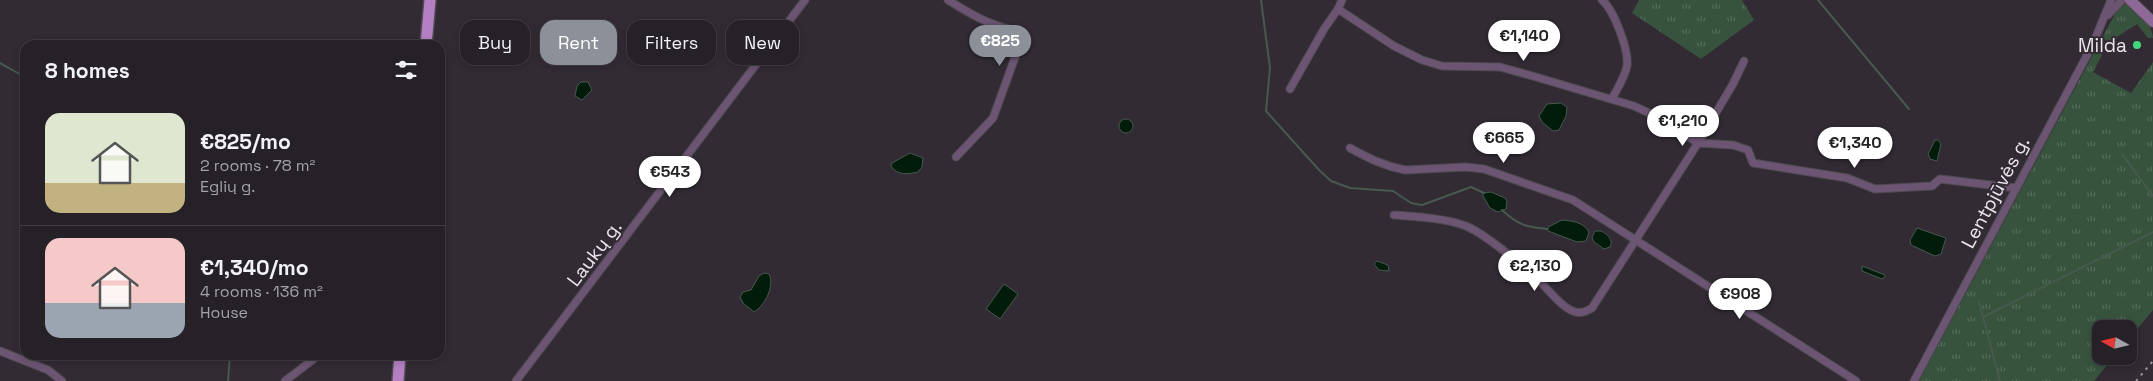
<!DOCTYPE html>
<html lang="en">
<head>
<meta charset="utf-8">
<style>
	:root { --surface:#262027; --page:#2e282f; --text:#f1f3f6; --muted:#a4a3a7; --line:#423e44; --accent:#8c9099 }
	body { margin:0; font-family:"Space Grotesk",sans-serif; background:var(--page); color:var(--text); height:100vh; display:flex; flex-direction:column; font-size:19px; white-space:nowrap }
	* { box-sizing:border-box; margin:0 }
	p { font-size:16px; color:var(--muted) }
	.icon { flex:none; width:28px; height:28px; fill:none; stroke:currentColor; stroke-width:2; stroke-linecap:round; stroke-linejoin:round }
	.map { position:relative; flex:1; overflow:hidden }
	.drawer { position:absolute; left:20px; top:40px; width:425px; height:320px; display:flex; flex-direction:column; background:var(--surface); border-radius:15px; box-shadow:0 2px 8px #0003,0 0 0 1px var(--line) }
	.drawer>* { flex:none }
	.top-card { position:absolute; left:460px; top:20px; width:475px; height:45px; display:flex; gap:10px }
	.needle { width:32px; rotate:278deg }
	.tools { position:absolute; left:2092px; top:320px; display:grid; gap:10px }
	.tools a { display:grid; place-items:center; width:45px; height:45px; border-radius:10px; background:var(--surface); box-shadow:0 2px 8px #0003,0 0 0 1px var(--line); font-size:25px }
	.price { position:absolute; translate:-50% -42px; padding:0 11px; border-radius:18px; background:#fff; color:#222; font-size:16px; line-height:32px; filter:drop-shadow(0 1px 2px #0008) }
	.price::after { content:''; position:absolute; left:50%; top:30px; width:15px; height:11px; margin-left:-8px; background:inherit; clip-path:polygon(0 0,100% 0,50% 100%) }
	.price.active { background:var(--accent); color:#fff }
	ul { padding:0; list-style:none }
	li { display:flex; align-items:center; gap:15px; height:125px; padding:0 25px }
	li+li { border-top:1px solid var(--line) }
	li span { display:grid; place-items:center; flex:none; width:140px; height:100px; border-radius:15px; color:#555 }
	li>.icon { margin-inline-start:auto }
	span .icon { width:60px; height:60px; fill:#fffc; stroke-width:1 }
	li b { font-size:21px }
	h2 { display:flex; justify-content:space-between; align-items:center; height:60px; padding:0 25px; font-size:21px }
	.chip { padding:0 18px; border-radius:15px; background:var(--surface); box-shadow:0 2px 8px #0003,0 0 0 1px var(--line); font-size:18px; line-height:45px }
	.chip.active { background:var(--accent); color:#fff }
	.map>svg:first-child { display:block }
</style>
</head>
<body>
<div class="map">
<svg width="2153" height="381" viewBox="0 0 2153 381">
	<defs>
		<pattern id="grass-tufts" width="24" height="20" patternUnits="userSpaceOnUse" patternTransform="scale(1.25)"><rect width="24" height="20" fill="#37533e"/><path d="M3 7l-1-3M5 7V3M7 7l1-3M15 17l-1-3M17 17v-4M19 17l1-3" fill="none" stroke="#546c5a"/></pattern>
	</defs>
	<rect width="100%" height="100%" fill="#322b34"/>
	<g fill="url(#grass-tufts)">
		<path d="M1639 0H1742L1754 20 1701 59 1632 13Z"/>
		<path d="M2123 3C2136 4 2153 26 2153 38H2148L2137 24 2109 42 2102 38 2120 5Z"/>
		<path d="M2096 49 2103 53 2093 72 2131 93 2153 62V310L2129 339V329H2101V356H2115L2094 381H1919Z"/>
	</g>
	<g fill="#011c0a" stroke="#47594e">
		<path d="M581 82H588L592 90 582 100 575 96 577 86Z"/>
		<path d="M1561 103 1567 107 1566 116 1559 130 1553 131 1542 122 1539 116 1547 104Z"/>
		<circle cx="1126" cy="126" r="7"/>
		<path d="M1935 140H1938L1941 144 1937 161 1930 159 1928 154Z"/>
		<path d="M910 153 923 158 922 167 918 172C908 174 898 176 891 166L892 163Z"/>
		<path d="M1491 192 1505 198 1507 201 1506 209 1498 212 1490 208 1483 196V193Z"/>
		<path d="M1562 220C1573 221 1583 222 1589 232L1586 241 1577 242 1548 231V227Z"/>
		<path d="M1917 228 1946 238 1941 254 1935 256 1911 245 1910 240Z"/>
		<path d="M1595 231H1601C1607 234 1614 240 1610 247L1604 249 1594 242 1592 237Z"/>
		<path d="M1377 261 1388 265 1389 271 1379 270 1374 264Z"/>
		<path d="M1862 266 1885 275V277L1882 279 1862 271Z"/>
		<path d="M764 273 769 274C775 285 765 306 754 312L743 303 740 297 743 292 751 290 759 276Z"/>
		<path d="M1004 284 1018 294 1000 319 986 309Z"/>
	</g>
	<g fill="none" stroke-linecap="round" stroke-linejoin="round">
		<g stroke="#47594e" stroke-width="2">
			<path d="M1261 0 1270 68 1266 111 1320 171 1331 181 1350 188 1393 191 1411 203 1422 205 1471 187 1484 193"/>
			<path d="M1818 0 1909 109"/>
			<path d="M0 63 25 77"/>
			<path d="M2122 154 2153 196"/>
			<path d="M1502 210C1518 225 1526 227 1547 229"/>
			<path d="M1979 302 2000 381"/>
			<path d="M1983 317 2153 232"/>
			<path d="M228 381 230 355"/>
		</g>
		<g stroke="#4f4951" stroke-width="9">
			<g id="minor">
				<path d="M948 0C969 13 988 25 1013 30L1018 39 1017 52 993 118 956 157"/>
				<path d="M1602 0C1614 10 1629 50 1627 66 1625 77 1617 89 1612 99"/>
				<path d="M1338 9 1394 46 1422 60 1442 66 1500 67 1536 77 1634 106 1660 118 1698 143 1733 145 1748 150 1753 163 1847 178 1875 189 1932 186 1940 179 2016 188"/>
				<path d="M2108 15 2122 0"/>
				<path d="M1290 89 1324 29 1338 9 1342 0"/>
				<path d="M1350 148C1368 158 1384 166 1405 170L1465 167 1484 169 1573 200 1856 381"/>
				<path d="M1394 215C1418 217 1444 218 1466 226 1487 235 1523 266 1540 282 1550 291 1561 307 1575 312 1581 314 1587 311 1592 308L1698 143 1733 84 1744 61"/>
				<path d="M0 351 48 370 62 381"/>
				<path d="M285 381 319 355"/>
				<path d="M516 381 805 0"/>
				<path d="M1914 381 2093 44 2111 0"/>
			</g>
		</g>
		<g stroke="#4f4951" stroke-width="12">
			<path id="secondary" d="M2130 0 2153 22"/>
		</g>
		<g stroke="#4f4951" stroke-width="14">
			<g id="trunk">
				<path d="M426 45 430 0"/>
				<path d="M398 381 400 355"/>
			</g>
		</g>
		<use href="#minor" stroke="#6c5572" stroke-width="7"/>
		<use href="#secondary" stroke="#8e6998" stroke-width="10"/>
		<use href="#trunk" stroke="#b480c3" stroke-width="11"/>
		<path stroke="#99949b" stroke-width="2" stroke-dasharray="2.5 5" stroke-linecap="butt" d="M2136 381 2153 361"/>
	</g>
	<circle fill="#41d77c" stroke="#322b34" stroke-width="2" cx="2137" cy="45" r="5"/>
	<g text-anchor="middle" stroke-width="4" stroke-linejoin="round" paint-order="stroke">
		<g font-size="19" fill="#eae6ec" stroke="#322b34" text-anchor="end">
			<text x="2127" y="52">Milda</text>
		</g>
		<g font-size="19" fill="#eae6ec" stroke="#322b34">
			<text transform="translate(1995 192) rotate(-62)" y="7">Lentpjūvės g.</text>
			<text transform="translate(594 253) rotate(-53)" y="7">Laukų g.</text>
		</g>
	</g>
</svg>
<div class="tools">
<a><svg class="needle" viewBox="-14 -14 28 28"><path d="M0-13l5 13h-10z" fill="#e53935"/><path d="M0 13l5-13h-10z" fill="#a4a3a7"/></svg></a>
</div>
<b class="price" style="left:1524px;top:62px">€1,140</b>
<b class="price active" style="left:1000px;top:67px">€825</b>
<b class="price" style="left:1683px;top:147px">€1,210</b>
<b class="price" style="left:1504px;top:164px">€665</b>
<b class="price" style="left:1855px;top:169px">€1,340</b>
<b class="price" style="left:670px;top:198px">€543</b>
<b class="price" style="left:1535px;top:292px">€2,130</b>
<b class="price" style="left:1740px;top:320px">€908</b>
<div class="top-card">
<a class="chip">Buy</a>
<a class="chip active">Rent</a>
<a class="chip">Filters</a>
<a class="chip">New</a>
</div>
<section class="drawer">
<h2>8 homes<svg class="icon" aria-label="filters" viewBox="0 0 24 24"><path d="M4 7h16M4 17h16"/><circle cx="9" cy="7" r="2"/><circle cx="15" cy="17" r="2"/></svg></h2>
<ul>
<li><span style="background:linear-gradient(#dfe7d0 70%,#c2b280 0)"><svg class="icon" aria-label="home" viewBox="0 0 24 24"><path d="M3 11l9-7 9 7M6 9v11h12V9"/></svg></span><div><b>€825/mo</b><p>2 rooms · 78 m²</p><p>Eglių g.</p></div></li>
<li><span style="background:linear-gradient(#f6c9c9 65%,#9aa5b1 0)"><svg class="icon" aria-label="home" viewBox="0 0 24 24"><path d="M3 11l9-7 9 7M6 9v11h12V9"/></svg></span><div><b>€1,340/mo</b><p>4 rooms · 136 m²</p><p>House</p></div></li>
</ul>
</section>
</div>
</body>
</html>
